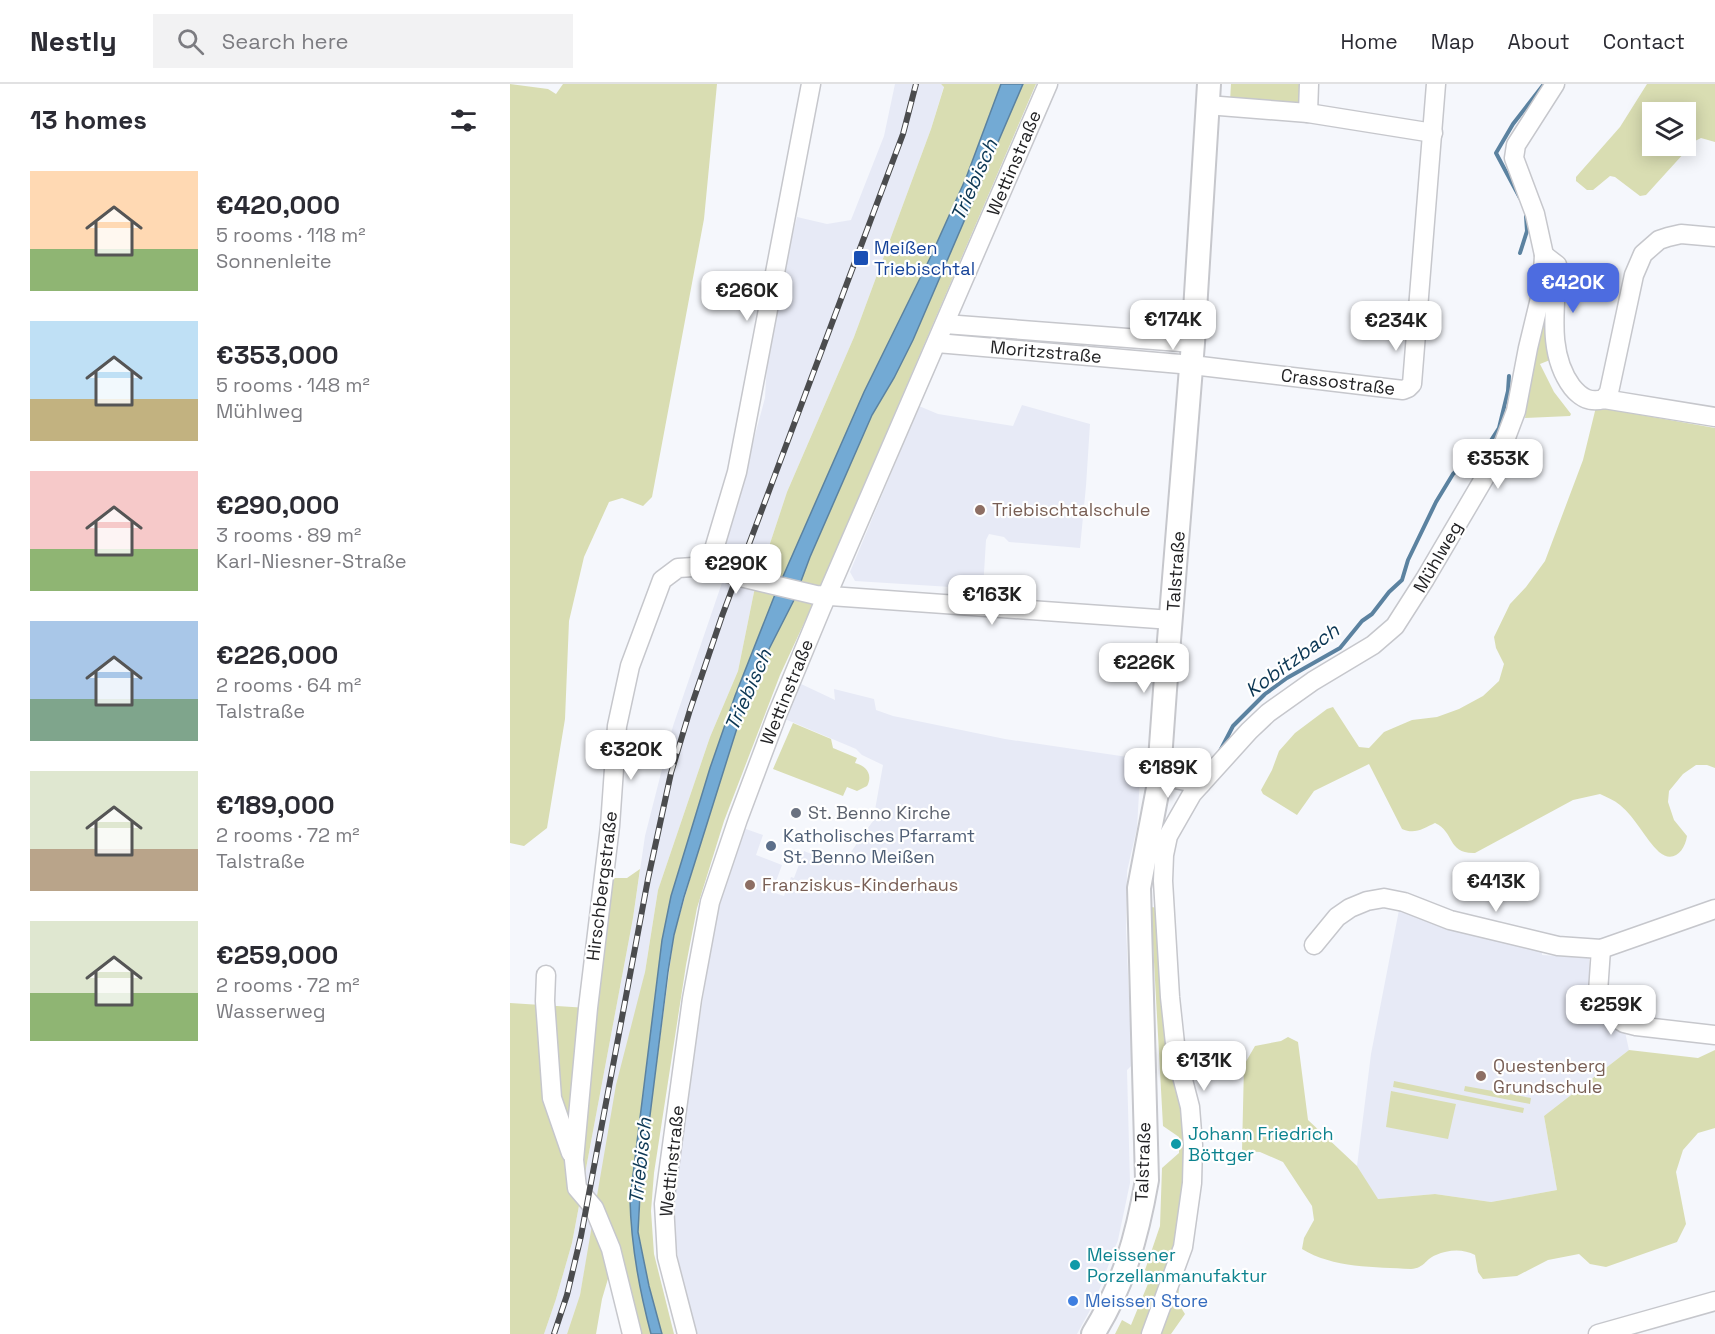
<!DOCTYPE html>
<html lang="en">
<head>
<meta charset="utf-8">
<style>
	:root { --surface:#fff; --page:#f2f2f3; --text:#2b2b33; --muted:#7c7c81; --line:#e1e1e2; --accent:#4d6ce0 }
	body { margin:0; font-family:"Space Grotesk",sans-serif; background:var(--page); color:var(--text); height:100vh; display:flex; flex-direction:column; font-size:22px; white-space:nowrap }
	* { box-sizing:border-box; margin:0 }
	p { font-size:20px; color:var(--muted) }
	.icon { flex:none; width:33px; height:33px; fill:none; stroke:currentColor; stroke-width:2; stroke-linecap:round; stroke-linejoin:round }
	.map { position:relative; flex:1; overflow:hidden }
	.side { display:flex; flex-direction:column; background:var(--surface); width:510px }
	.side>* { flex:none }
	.tools { position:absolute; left:1132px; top:18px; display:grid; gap:12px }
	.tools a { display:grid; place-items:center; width:54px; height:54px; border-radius:0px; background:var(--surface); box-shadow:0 3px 15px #0003; font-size:30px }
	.price { position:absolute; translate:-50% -51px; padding:0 14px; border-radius:12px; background:#fff; color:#222; font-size:20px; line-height:39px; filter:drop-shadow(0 2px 3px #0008) }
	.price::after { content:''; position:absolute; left:50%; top:36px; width:18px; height:14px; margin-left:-9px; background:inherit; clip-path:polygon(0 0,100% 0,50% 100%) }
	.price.on { background:var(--accent); color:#fff }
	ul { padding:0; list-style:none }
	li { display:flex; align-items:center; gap:18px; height:150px; padding:0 30px }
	li span { display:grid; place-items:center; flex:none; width:168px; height:120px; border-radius:0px; color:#555 }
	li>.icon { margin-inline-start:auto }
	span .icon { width:72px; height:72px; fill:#fffc; stroke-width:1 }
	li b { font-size:26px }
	h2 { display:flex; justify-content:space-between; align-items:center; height:72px; padding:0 30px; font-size:26px }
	header { display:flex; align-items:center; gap:36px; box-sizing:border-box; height:84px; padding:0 30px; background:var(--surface); border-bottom:2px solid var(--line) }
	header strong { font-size:28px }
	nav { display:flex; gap:33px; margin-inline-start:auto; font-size:21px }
	.search { width:420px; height:54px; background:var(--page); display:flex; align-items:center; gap:15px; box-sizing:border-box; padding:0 21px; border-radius:0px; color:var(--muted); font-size:22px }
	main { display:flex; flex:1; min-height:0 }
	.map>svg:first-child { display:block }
</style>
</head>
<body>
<header>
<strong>Nestly</strong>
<div class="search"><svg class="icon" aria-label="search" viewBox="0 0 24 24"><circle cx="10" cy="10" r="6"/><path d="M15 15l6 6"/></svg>Search here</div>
<nav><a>Home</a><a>Map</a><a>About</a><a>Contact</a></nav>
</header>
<main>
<section class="side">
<h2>13 homes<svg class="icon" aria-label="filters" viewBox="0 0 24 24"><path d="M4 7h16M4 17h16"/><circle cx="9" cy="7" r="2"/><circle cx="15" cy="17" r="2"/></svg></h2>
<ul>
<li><span style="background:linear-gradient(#ffd9b3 65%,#8fb573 0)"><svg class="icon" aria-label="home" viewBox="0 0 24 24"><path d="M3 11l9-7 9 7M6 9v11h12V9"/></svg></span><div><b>€420,000</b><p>5 rooms · 118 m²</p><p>Sonnenleite</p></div></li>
<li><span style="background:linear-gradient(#bfe0f5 65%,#c2b280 0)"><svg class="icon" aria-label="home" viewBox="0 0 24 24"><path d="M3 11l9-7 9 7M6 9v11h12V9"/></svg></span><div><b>€353,000</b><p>5 rooms · 148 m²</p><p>Mühlweg</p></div></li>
<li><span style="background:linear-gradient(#f6c9c9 65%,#8fb573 0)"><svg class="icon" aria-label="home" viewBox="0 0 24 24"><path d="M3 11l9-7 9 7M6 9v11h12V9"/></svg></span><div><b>€290,000</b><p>3 rooms · 89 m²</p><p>Karl-Niesner-Straße</p></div></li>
<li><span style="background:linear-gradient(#a9c7e8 65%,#7fa58c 0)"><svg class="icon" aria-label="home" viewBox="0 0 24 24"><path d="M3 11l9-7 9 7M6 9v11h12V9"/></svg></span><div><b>€226,000</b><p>2 rooms · 64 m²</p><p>Talstraße</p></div></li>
<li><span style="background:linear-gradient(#dfe7d0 65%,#b9a48a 0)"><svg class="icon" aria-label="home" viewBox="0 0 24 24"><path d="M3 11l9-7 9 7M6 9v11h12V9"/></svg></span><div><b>€189,000</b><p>2 rooms · 72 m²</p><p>Talstraße</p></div></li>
<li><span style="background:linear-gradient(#dfe7d0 60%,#8fb573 0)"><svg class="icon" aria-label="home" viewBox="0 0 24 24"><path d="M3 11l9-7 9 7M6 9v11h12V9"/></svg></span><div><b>€259,000</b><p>2 rooms · 72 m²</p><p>Wasserweg</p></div></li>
</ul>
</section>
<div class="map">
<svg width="1205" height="1250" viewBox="0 0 1205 1250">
	<rect width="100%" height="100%" fill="#f5f7fc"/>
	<g fill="#e7eaf6">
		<path d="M385 0H431L434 2 421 45 344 253 277 408 244 508 228 587 200 653 148 806 135 888 90 1102 70 1211 57 1250H34L46 1215 62 1159 123 834 135 752 163 642 216 487 212 473 255 314 259 245 287 133 317 140 341 136 374 52Z"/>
		<path d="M512 321 580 340 576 402 570 464 499 458 494 453 479 450 476 456 473 505 345 497 340 488 409 322 428 330 503 342Z"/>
		<path d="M289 599 325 616 324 605 364 615 366 626 383 632 495 655 631 675 627 744 617 787 616 845 622 981 617 986 620 1099 608 1156 585 1217 567 1250H186L169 1180 164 1146 163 1107 206 830 233 744 253 751 246 771 272 781 262 808 274 812 281 793 284 794 294 767 331 782 363 737 373 681 352 671 346 665 275 635Z"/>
		<path d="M889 826 968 849 1032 863V871L1079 874 1083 933 1115 948 1119 966 1034 1032 1047 1106 981 1118 925 1110 867 1115 847 1082 861 970Z"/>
	</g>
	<g fill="#d9ddb2" fill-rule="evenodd">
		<path d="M0 0 38 5 46 10 53 0H207L194 135 142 413 133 422 112 414 99 418 74 473 59 537 55 635 37 744 14 762 0 759Z"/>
		<path d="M431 0H491L456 94 420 174 354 308 260 525 225 612 200 684 161 812 152 856 120 1115C121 1162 129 1205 141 1250H130L100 1188 92 1215 86 1250H57L70 1211 106 1001 135 888 148 806 200 653 228 587 244 508 277 408 344 253 421 45 434 3Z"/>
		<path d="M513 0H526L302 522 270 591 214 737 187 824 176 881 144 1089 141 1127 144 1170 164 1250H152L139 1202 128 1147 134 1074 164 851 189 764 233 625 257 569 284 516 300 473 362 331 384 294 403 256Z"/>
		<path d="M721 0H794L793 21 720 17Z"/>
		<path d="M1137 0H1205V58L1191 54 1185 57 1136 111 1130 112 1105 93 1100 92 1083 106H1077L1066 97V93L1110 43ZM1143 28H1176V62H1143Z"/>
		<path d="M1038 179 1040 276 1030 280 1044 308 1061 330 1060 332 1015 334Z"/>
		<path d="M1086 323 1205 344V684L1197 681H1186L1173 690 1159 707 1158 718 1164 736 1177 752C1175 767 1163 780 1149 768 1135 755 1126 734 1110 721 1104 716 1096 713 1090 710L1063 716 965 769C937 770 945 748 925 739 914 744 905 751 892 745L859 680 804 707 787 731 753 710 751 706 762 686 769 667 785 649 817 625 823 623 849 663 859 664 874 648 902 636 927 633 949 625 973 612 989 597 994 580 986 564 984 553 1000 520 1016 503 1035 477 1073 376Z"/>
		<path d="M283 639 321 655 323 664 347 674 345 679C357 682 363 691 357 702L347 707 337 703 333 712 263 685Z"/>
		<path d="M130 785 123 834 62 1159 46 1215 34 1250H0V919L78 924 94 794H117Z"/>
		<path d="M641 823 649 824 679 1038 668 1219 675 1230 661 1250H605L612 1236 621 1241 642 1190 635 1186 650 1142 652 1084 669 1069V1053L653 1042Z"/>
		<path d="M778 953 788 958 798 1036 847 1082 868 1115 925 1110 981 1118 1047 1106 1034 1032 1119 966 1188 974 1205 966V1044L1188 1049 1173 1066 1166 1088 1176 1140 1167 1158 1096 1183 1080 1180 1069 1170 1038 1176 1007 1192 973 1195 968 1188 965 1171C954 1165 939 1165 926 1171 915 1175 915 1184 901 1185 866 1183 822 1184 792 1165L794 1154 804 1136 802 1122 773 1078 750 1068 732 1067 734 981 745 962 771 957Z"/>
		<path d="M884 997 1014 1024 1013 1029 883 1003Z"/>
		<path d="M955 1002 1021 1014 1020 1020 954 1007Z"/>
		<path d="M881 1007 946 1020 938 1055 876 1043Z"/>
	</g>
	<path fill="#73aad4" stroke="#5b82a0" stroke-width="1.5" d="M491 0H513L403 256 384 294 362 331 300 473 284 516 257 569 233 625 174 813 164 851 158 888 130 1111 128 1148 139 1202 152 1250H141C129 1205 121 1162 120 1115L152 856 161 812 200 684 225 612 264 513 354 308 420 174 456 94Z"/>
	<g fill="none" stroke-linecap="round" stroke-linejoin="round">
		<g stroke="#5b82a0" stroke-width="4">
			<path d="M1010 114 986 69 1003 40 1034 0"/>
			<path d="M1010 169 1017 147 1016 132"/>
			<path d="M710 667 723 642 755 610 777 594 830 564 852 537 862 530 879 508 892 496 898 476 926 418 943 390 961 373 980 358 989 344 998 307 999 292"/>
		</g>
		<g stroke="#c6c7cc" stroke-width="21">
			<g id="minor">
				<path d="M697 21 798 29 923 49"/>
				<path d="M798 29 799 0"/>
				<path d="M1034 171 1047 181C1046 222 1036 268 1062 303 1071 314 1080 319 1094 315L1205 333"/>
				<path d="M435 240 683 259"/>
				<path d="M427 259 682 281 893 306 898 304 902 300 926 0"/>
				<path d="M1094 315 1099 308 1124 191 1133 170 1149 156 1158 153 1171 150 1205 153"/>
				<path d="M199 482 227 388 301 0"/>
				<path d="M649 692 691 700"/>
				<path d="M804 861 827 833 840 824 857 817 874 814 894 818 940 836 1048 862 1091 865 1205 825"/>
				<path d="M1091 865 1087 922 1114 939 1126 942 1205 951"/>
				<path d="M36 891 35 917 42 1014 61 1069"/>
				<path d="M122 1250 101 1165 84 1124 67 1104 64 1076 78 924 100 742 107 642 120 582 152 496 168 484 199 482 226 492 306 511 662 536"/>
				<path d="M177 1250 157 1173 154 1120 182 915 200 818 228 735 267 631 311 525 538 0"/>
				<path d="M641 1250 673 1163 682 1099 683 1061 680 1023 666 969 660 913 653 797 654 771 658 752 682 710 739 647 758 629 803 597 863 561 885 542 915 495 992 364 1006 327 1018 264 1032 206 1034 171 1025 130 1004 74 1006 61 1045 0"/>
				<path d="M1088 1250 1205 1217"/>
			</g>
		</g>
		<g stroke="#c6c7cc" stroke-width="26">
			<path id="major" d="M583 1250C614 1200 627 1153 637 1096L629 804 648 704 655 606 683 259 699 0"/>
		</g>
		<use href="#minor" stroke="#fff" stroke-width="18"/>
		<use href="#major" stroke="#fff" stroke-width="22"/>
		<g stroke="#4b4c4e" stroke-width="6">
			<path id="rail" d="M44 1250 57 1211 71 1152 138 795 161 689 180 626 212 532 393 50 406 0"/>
		</g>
		<use href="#rail" stroke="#fff" stroke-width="4" stroke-dasharray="11" stroke-linecap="butt"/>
	</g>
	<rect fill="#1a4fb4" stroke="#fff" stroke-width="2" x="343" y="166" width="16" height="16" rx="3"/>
	<g fill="#8d6e63" stroke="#fff" stroke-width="2">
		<circle cx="470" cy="426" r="6"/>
		<circle cx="240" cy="801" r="6"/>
		<circle cx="971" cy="992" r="6"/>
	</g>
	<circle fill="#6b7280" stroke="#fff" stroke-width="2" cx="286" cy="729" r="6"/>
	<circle fill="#5c6f8a" stroke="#fff" stroke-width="2" cx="261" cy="762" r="6"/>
	<g fill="#0f9aa8" stroke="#fff" stroke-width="2">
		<circle cx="666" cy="1060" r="6"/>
		<circle cx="565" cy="1181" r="6"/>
	</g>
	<circle fill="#3f7fe0" stroke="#fff" stroke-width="2" cx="563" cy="1217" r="6"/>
	<g text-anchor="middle" stroke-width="4.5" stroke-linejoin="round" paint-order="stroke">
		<g font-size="18" fill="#232325" stroke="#fff">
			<text transform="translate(504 79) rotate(-67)" y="6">Wettinstraße</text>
			<text transform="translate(536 268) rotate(5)" y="6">Moritzstraße</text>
			<text transform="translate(828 298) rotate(7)" y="6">Crassostraße</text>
			<text transform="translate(928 473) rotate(-60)" y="6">Mühlweg</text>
			<text transform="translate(666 487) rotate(-86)" y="6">Talstraße</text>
			<text transform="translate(277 608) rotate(-68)" y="6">Wettinstraße</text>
			<text transform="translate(92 802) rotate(-83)" y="6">Hirschbergstraße</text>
			<text transform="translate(162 1077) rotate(-84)" y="6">Wettinstraße</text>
			<text transform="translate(633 1078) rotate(-88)" y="6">Talstraße</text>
		</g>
		<g font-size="18" fill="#164399" stroke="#fff" text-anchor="start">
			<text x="364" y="170">Meißen<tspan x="364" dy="21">Triebischtal</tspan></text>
		</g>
		<g font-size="18" fill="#785e54" stroke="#fff" text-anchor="start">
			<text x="482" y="432">Triebischtalschule</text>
			<text x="252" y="807">Franziskus-Kinderhaus</text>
			<text x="983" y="988">Questenberg<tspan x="983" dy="21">Grundschule</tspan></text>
		</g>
		<g font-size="18" fill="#5b616d" stroke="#fff" text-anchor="start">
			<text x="298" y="735">St. Benno Kirche</text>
		</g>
		<g font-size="18" fill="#4e5e75" stroke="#fff" text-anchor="start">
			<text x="273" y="758">Katholisches Pfarramt<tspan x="273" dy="21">St. Benno Meißen</tspan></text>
		</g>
		<g font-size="18" fill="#0d838f" stroke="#fff" text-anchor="start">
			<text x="678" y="1056">Johann Friedrich<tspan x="678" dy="21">Böttger</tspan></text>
			<text x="577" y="1177">Meissener<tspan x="577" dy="21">Porzellanmanufaktur</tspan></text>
		</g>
		<g font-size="18" fill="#366cbe" stroke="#fff" text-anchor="start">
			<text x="575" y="1223">Meissen Store</text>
		</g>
		<g font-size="20" font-style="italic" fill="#0b3653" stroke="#fff">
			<text transform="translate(464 96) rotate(-66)" y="7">Triebisch</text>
			<text transform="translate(782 576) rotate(-36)" y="7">Kobitzbach</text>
			<text transform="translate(238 606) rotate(-66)" y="7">Triebisch</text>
			<text transform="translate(130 1077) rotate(-84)" y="7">Triebisch</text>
		</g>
	</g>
</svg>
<div class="tools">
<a><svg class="icon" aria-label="layers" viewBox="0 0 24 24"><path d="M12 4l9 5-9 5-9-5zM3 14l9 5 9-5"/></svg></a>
</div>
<b class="price on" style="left:1063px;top:230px">€420K</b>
<b class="price" style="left:237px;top:238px">€260K</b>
<b class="price" style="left:663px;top:267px">€174K</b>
<b class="price" style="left:886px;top:268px">€234K</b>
<b class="price" style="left:988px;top:406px">€353K</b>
<b class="price" style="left:226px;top:511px">€290K</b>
<b class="price" style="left:482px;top:542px">€163K</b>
<b class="price" style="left:634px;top:610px">€226K</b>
<b class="price" style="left:121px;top:697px">€320K</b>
<b class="price" style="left:658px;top:715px">€189K</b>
<b class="price" style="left:986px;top:829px">€413K</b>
<b class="price" style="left:1101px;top:952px">€259K</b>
<b class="price" style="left:694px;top:1008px">€131K</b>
</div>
</main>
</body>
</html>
